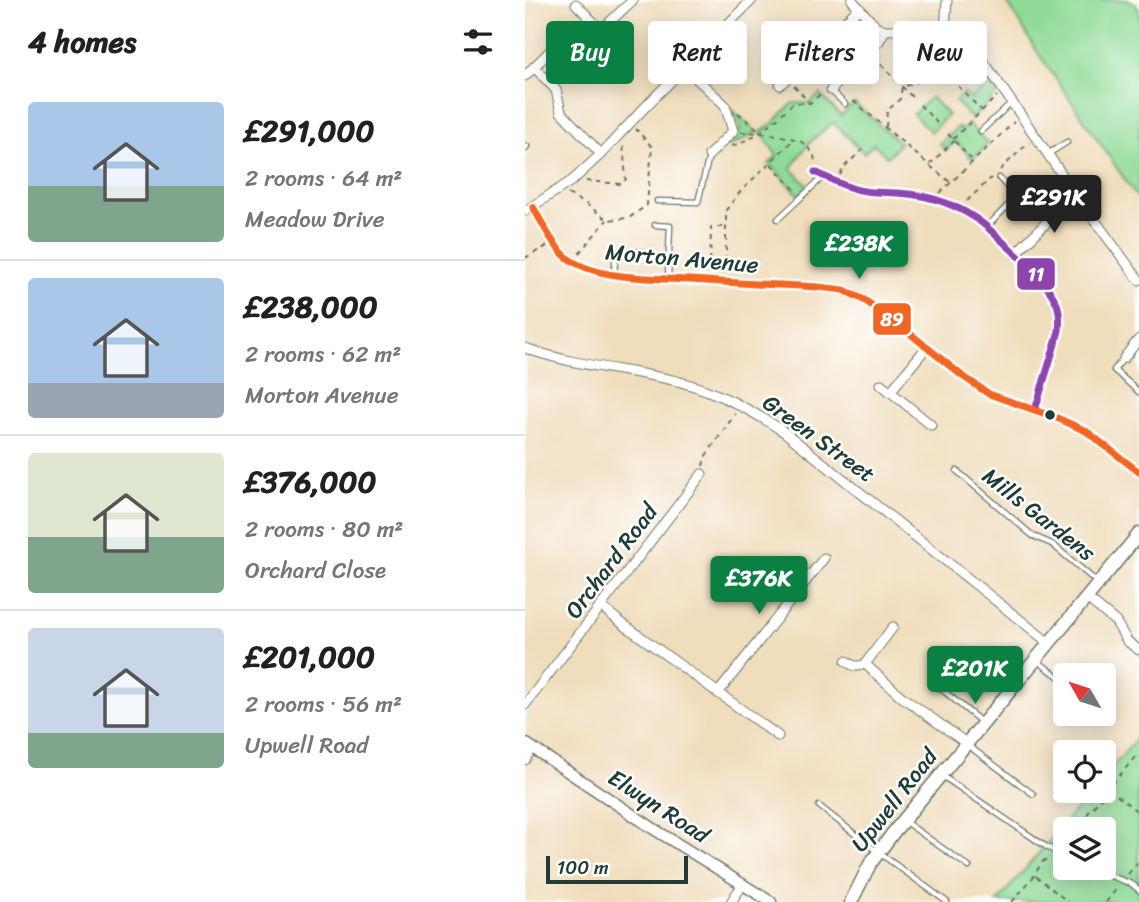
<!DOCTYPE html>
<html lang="en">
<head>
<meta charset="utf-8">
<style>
	:root { --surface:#fff; --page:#f2f2f2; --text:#202124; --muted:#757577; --line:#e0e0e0; --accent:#0b8043 }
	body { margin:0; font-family:Sriracha,sans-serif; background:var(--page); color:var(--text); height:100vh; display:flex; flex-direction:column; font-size:26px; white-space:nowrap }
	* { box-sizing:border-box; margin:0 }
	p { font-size:23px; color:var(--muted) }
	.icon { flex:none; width:38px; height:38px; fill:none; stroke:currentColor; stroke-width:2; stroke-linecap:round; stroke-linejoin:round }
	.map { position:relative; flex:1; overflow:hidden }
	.panel { display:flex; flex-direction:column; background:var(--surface); width:525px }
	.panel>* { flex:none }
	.banner { position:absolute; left:21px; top:21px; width:486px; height:63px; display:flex; gap:14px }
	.needle { width:46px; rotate:309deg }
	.tools { position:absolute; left:528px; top:663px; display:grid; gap:14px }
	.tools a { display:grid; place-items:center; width:63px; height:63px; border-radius:7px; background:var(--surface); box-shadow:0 4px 18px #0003; font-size:35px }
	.scale { position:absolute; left:21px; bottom:18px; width:142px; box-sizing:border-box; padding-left:7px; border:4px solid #1f3d34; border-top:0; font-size:19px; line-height:24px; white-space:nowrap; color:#1f3d34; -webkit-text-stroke:5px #fff; paint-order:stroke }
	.price { position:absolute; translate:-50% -60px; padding:0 16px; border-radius:7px; background:var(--accent); color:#fff; font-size:23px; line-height:46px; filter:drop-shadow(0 2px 4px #0008) }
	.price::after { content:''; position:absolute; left:50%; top:42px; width:21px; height:16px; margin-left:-10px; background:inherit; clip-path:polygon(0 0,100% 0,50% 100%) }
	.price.current { background:#222; color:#fff }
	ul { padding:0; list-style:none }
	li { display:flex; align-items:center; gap:21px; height:175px; padding:0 28px }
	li+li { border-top:2px solid var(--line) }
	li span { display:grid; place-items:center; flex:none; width:196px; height:140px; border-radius:7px; color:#555 }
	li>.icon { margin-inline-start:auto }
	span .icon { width:84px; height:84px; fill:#fffc; stroke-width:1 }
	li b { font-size:30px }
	h2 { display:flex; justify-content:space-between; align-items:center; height:84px; padding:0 28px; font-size:30px }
	.tag { padding:0 24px; border-radius:7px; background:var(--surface); box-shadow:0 4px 18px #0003; font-size:24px; line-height:63px }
	.tag.current { background:var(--accent); color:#fff }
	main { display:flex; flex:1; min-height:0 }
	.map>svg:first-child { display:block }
</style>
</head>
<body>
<main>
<section class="panel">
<h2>4 homes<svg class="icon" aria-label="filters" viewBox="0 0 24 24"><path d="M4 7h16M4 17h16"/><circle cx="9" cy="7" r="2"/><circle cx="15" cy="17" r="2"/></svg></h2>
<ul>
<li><span style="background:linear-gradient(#a9c7e8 60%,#7fa58c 0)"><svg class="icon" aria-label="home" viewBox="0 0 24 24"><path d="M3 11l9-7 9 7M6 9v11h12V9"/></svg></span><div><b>£291,000</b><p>2 rooms · 64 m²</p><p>Meadow Drive</p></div></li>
<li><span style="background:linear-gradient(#a9c7e8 75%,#9aa5b1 0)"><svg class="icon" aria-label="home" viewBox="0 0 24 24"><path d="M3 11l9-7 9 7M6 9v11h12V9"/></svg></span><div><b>£238,000</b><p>2 rooms · 62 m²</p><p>Morton Avenue</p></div></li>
<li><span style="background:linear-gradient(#dfe7d0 60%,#7fa58c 0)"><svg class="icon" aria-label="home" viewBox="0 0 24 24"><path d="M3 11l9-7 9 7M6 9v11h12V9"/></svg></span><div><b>£376,000</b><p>2 rooms · 80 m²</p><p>Orchard Close</p></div></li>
<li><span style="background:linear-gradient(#c9d6e8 75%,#7fa58c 0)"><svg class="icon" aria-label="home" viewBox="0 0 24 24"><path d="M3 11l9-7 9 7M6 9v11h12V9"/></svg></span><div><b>£201,000</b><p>2 rooms · 56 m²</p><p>Upwell Road</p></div></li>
</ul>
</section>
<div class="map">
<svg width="614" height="902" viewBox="0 0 614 902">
	<rect width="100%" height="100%" fill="#fff"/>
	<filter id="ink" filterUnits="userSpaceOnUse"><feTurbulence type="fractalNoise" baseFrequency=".0143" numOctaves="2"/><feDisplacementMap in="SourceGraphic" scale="14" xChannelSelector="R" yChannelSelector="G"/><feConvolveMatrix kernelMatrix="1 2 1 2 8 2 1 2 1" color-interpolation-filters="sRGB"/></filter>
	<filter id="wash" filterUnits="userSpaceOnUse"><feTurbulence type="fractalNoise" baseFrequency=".00686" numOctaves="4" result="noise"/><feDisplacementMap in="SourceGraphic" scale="28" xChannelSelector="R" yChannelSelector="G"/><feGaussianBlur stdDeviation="1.57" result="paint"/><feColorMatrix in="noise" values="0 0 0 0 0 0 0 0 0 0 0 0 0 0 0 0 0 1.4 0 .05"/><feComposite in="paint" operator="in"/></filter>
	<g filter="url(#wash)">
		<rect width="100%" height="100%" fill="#f0ddbc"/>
		<g fill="#8fda96" stroke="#578c65" stroke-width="2" fill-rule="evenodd">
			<path d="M481 0H605L614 9V200L513 53Z"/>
			<path d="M420 38C440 42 445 55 456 71L450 76 431 56 434 53 424 42 407 57 400 50 389 60 373 44 379 39Z"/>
			<path d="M464 83 472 94 447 119 430 101 439 93 446 99Z"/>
			<path d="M295 94 316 116 329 103 375 143 362 157 349 144 339 153 308 122 283 144 266 168 283 186 274 195 244 164 252 156 236 132 246 125 268 103H285Z"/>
			<path d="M406 97 423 115 406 132 388 114Z"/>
			<path d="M206 109 232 132 212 143 201 146 209 136 213 134 216 127 211 124Z"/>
			<path d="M444 124 463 144 447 159 431 141 421 150 415 144 433 127 436 130Z"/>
			<path d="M613 737 614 902H472L567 791H579V777ZM541 830H579V868H541Z"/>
		</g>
	</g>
	<g filter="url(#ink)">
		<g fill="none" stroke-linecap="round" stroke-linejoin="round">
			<g stroke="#687564" stroke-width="7">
				<g id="service">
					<path d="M306 91 320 104"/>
					<path d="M456 131 486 103"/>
					<path d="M0 149 2 146"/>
					<path d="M523 154 542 142"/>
					<path d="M132 201 173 202 184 156"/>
					<path d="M253 219 298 177"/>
					<path d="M130 225 145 226 143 278"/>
					<path d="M462 227 491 197 489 194 474 178"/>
					<path d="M89 274 91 251 117 252"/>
					<path d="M598 359 589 370 614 392"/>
					<path d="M432 471 508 536 527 544 573 583"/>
					<path d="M511 660 541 682"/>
					<path d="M413 686 455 721"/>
					<path d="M441 744 508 794"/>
					<path d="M416 775 520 846 541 857"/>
					<path d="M294 806 353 852 422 902"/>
					<path d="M379 821 444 867"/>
					<path d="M564 868 607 884 614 890"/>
				</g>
			</g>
			<g stroke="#687564" stroke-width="11">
				<g id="minor">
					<path d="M327 0 350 26 360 30 420 29 431 31 443 39 551 195 614 280"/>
					<path d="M51 4 76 30"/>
					<path d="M420 29 422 0"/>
					<path d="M58 47 108 0"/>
					<path d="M9 67 31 90 36 112 76 154"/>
					<path d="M160 68 200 105 208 131 184 155"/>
					<path d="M0 76 25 51"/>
					<path d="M255 85 334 8"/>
					<path d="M306 90 354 41 360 30"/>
					<path d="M290 172C303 178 316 185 330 189 343 193 359 192 373 193 405 195 437 206 462 227 483 247 521 278 532 304 535 312 535 321 534 331L510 410"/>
					<path d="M8 207C18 224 28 247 44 259 74 280 129 278 165 280 207 283 250 285 293 287L319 290 339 300 366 318 436 375 464 394 532 418 561 431 614 472"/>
					<path d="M0 211 48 180 76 154 124 103 227 0"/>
					<path d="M490 254 542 202 551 195"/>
					<path d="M0 348C49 366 101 369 152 381 194 392 222 408 258 431L524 643"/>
					<path d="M599 358 614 339"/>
					<path d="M356 384 406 425"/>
					<path d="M365 392 401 348"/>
					<path d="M562 598 591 622 602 641 614 650"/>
					<path d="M75 606 98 624 253 736"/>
					<path d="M321 661C328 666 331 668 340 664L368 627"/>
					<path d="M340 664 377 697 441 743"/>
					<path d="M193 693 299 558"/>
					<path d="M0 705 177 474"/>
					<path d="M0 760 7 748"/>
					<path d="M206 902 218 884"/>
				</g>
			</g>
			<g stroke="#687564" stroke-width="13">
				<path id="tertiary" d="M0 743 132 831 246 902"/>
			</g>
			<g stroke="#687564" stroke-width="15">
				<path id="secondary" d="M326 902 345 864 368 833 614 534"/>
			</g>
			<g stroke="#687564" stroke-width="2" stroke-dasharray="5 5" stroke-linecap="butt">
				<path d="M397 40 399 50 456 110"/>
				<path d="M349 57 387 97"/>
				<path d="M269 86 284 102"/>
				<path d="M328 102H330L404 165 429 141"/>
				<path d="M395 105 415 126"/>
				<path d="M213 113 236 132"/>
				<path d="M361 127 362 111 375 99 377 87 392 82 402 73 417 71"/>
				<path d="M216 132C231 132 265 135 278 143 282 146 286 152 289 155L290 164"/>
				<path d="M423 134 446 159"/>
				<path d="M428 139 472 96"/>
				<path d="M207 146C233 137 249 122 268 103H285L298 92"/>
				<path d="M246 164 271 191"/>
				<path d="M405 166 425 182"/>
				<path d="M475 170 504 142"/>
				<path d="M315 175 319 167 337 150"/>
				<path d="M61 181 97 184 101 179 98 143"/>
				<path d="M415 193 489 122"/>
				<path d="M43 194 61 204 83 220 104 218 122 205 127 147 111 129"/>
				<path d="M442 201 466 178"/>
				<path d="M54 253 82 220"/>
				<path d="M0 258 22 246"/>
				<path d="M185 271 186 227H200"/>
				<path d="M201 271V210L215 192 269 139"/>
				<path d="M178 466 180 457 210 414"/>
				<path d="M584 789 614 813"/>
				<path d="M549 830 611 756 614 758"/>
				<path d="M535 846 541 839"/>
				<path d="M603 874 614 861"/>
				<path d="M511 876 543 902"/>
				<path d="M487 902 510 875 516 863 524 857"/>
				<path d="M581 902 593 887"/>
			</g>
			<use href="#service" stroke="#fff" stroke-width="4.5"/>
			<use href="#minor" stroke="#fff" stroke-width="9"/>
			<use href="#tertiary" stroke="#fff" stroke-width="10"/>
			<use href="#secondary" stroke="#fff" stroke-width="12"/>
			<g stroke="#fff" stroke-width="12">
				<path id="bus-1" d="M290 172C303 178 316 185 330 189 343 193 359 192 373 193 405 195 437 206 462 227 483 247 521 278 532 304 535 312 535 321 534 331L510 410"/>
			</g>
			<g stroke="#fff" stroke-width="12">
				<path id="bus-2" d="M8 207C18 224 28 247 44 259 74 280 129 278 165 280 207 283 250 285 293 287L319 290 339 300 366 318 436 375 464 394 532 418 561 431 614 472"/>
			</g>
			<use href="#bus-1" stroke="#8e44ad" stroke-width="7"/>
			<use href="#bus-2" stroke="#f26522" stroke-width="7"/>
		</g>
	</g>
	<circle fill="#1f3d34" stroke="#fff" stroke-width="2.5" cx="525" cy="415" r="6"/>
	<g text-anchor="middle" stroke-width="5" stroke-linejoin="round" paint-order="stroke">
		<g font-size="23" fill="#1f3d34" stroke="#fff">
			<text transform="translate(157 258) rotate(5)" y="8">Morton Avenue</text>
			<text transform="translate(294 438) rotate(36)" y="8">Green Street</text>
			<text transform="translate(514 514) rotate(38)" y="8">Mills Gardens</text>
			<text transform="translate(86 561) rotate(-53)" y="8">Orchard Road</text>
			<text transform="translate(369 800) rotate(-52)" y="8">Upwell Road</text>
			<text transform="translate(134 806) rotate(33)" y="8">Elwyn Road</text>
		</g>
	</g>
	<g stroke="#fff" stroke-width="2.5">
		<rect x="491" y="257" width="40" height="34" rx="7" fill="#8e44ad"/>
		<rect x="347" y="302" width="40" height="34" rx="7" fill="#f26522"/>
	</g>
	<g font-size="19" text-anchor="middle" font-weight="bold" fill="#fff">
		<text x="511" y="281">11</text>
		<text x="367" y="326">89</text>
	</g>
</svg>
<div class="tools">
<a><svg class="needle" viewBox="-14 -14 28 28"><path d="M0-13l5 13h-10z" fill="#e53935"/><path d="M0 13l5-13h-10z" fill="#757577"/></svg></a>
<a><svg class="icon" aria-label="locate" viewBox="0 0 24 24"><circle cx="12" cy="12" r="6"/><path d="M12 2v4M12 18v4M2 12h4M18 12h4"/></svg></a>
<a><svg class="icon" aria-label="layers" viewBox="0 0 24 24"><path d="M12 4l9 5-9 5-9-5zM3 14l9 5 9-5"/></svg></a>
</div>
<div class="scale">100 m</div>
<b class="price current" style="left:529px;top:235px">£291K</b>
<b class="price" style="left:334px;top:281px">£238K</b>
<b class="price" style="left:234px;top:616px">£376K</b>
<b class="price" style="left:450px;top:706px">£201K</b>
<div class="banner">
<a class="tag current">Buy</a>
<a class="tag">Rent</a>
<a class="tag">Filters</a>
<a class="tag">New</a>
</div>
</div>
</main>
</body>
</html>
